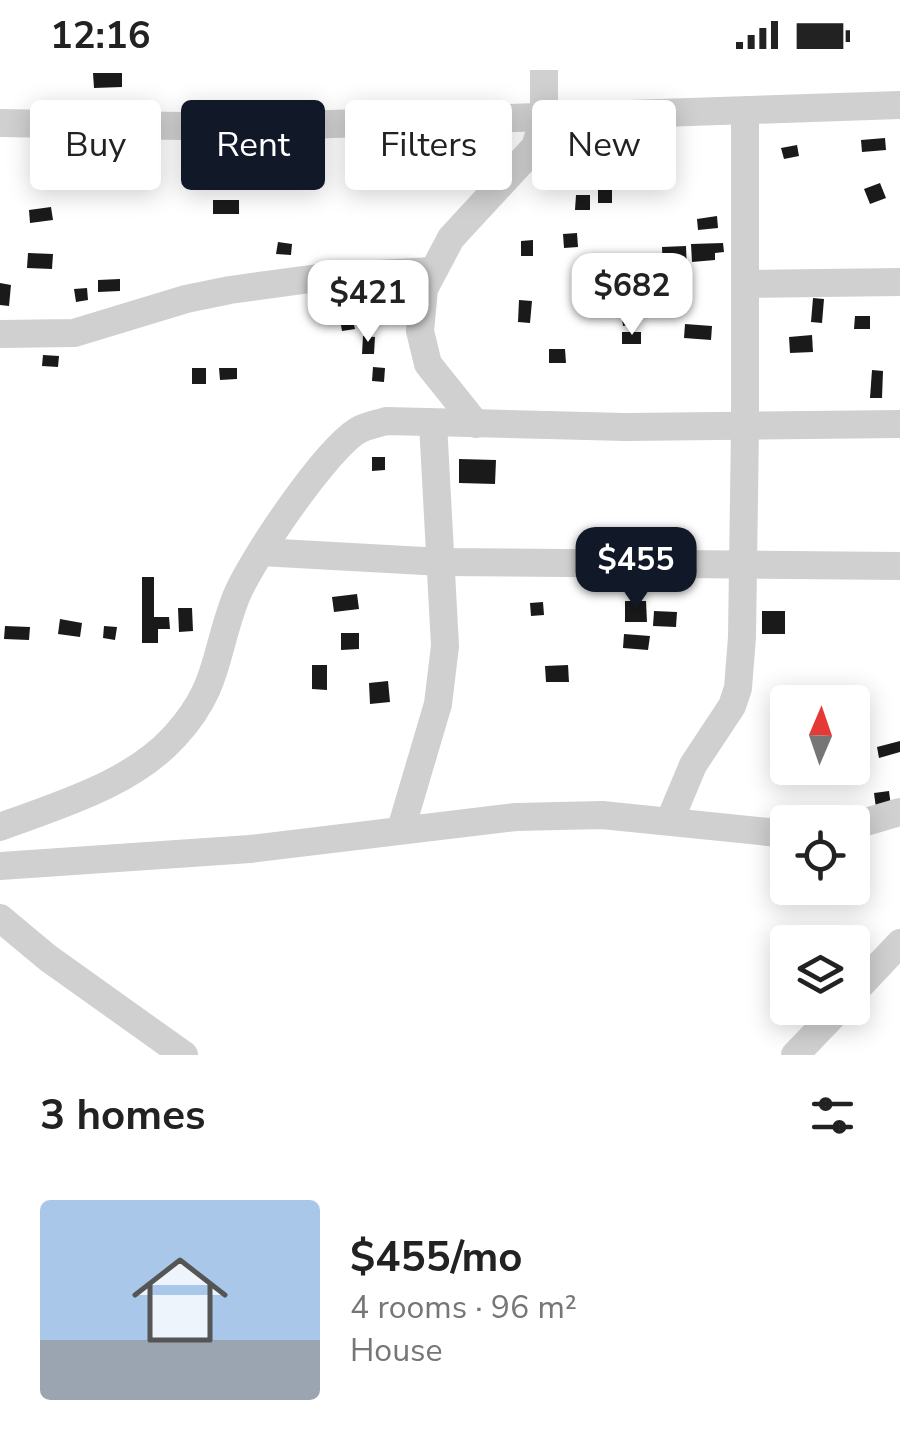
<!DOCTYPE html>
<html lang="en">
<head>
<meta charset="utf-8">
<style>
	:root { --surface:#fff; --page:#f2f2f2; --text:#222; --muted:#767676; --line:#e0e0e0; --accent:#111827 }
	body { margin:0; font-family:"Nunito Sans",sans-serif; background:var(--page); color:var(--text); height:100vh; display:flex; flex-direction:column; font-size:38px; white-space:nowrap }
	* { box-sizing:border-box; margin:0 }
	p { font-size:32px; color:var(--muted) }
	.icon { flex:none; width:55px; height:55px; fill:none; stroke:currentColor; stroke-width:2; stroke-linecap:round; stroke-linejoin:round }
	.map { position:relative; height:985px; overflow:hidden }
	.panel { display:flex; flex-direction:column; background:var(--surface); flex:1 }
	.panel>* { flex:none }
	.guide { position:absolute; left:30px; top:30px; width:840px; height:90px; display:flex; gap:20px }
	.needle { width:65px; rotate:2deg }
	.fabs { position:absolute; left:770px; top:615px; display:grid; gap:20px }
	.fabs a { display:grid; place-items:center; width:100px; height:100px; border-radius:10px; background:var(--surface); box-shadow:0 5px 25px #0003; font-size:50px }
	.price { position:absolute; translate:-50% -85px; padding:0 22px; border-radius:20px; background:#fff; color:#222; font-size:32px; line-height:65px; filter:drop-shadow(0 2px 5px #0008) }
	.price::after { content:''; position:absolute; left:50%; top:60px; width:30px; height:22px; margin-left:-15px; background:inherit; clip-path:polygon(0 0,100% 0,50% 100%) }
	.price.on { background:var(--accent); color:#fff }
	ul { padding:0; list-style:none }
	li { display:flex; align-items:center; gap:30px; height:250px; padding:0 40px }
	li+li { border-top:2px solid var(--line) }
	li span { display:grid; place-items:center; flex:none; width:280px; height:200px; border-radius:10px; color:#555 }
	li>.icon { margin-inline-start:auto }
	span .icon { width:120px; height:120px; fill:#fffc; stroke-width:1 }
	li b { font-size:42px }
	h2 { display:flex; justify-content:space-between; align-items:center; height:120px; padding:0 40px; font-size:42px }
	.chip { padding:0 35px; border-radius:10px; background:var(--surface); box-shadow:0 5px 25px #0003; font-size:35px; line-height:90px }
	.chip.on { background:var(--accent); color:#fff }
	.status { display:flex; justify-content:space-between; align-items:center; height:70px; padding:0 50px; background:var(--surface); direction:ltr }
	.status svg { height:28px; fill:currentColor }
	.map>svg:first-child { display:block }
</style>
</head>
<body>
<div class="status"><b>12:16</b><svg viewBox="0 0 49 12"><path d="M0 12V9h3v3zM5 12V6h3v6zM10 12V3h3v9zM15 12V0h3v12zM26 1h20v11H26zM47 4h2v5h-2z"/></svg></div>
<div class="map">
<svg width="900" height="985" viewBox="0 0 900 985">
	<rect width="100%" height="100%" fill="#fff"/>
	<g fill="#1a1a1a">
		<path d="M93 3H122V17L94 18Z"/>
		<path d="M885 68 886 80 862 82 861 70Z"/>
		<path d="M797 75 799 86 784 89 781 78Z"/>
		<rect x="259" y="77" width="14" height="15"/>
		<path d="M216 80H231V94H215Z"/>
		<rect x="546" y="81" width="13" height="17"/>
		<path d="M215 104 216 117 197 118 196 106Z"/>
		<path d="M880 113 886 128 870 134 864 119Z"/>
		<path d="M598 119 612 120V133H598Z"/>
		<path d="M576 125H590V140H575Z"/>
		<rect x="213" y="130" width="26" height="14"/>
		<path d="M51 137 53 150 30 153 29 140Z"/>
		<path d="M717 146 718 158 698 160 697 149Z"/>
		<path d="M577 163 578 177 564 178 563 164Z"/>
		<path d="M533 170V186H521V171Z"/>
		<path d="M278 172 292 174 291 185 276 184Z"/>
		<path d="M723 173 724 182 715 183V190L692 192 691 174Z"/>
		<path d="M686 176 687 202 663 203 662 177Z"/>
		<path d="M28 183 53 184 52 199 27 198Z"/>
		<path d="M120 209V221L98 222V210Z"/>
		<path d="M0 213 11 215 9 236 0 235Z"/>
		<path d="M87 218 88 230 76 232 74 219Z"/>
		<path d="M813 228 824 229 822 253 811 252Z"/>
		<path d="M519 230 532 231 530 253 518 252Z"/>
		<path d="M634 240 636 254 623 256 621 241Z"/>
		<path d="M855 246H870V259H854Z"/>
		<path d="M352 247 355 259 342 261 340 249Z"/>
		<path d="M685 254 712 256 711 270 684 268Z"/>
		<rect x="622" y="262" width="19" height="12"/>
		<path d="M812 265 813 282 790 283 789 267Z"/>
		<path d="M363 266 375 267 374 284H362Z"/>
		<path d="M549 279H565L566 293H549Z"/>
		<path d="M43 285 59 286 58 297 42 296Z"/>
		<path d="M373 297 385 298 384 312 372 311Z"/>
		<rect x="192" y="298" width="14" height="16"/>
		<path d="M219 298H237V309L220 310Z"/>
		<path d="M872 300 883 301 882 328H870Z"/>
		<path d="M372 387H385V400L372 401Z"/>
		<path d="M459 389 496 390 495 414 459 413Z"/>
		<path d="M142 507H154V547H169L170 559H158V573H142Z"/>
		<path d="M357 524 359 539 334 542 332 527Z"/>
		<path d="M625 531H646L647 552H625Z"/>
		<path d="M543 532 544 545 531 546 530 533Z"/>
		<path d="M178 538H192L193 561 179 562Z"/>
		<path d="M654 541 677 542 676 557 653 556Z"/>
		<rect x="762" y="541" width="23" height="23"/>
		<path d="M60 549 82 553 80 567 58 564Z"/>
		<path d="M5 556 30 557 29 570 4 569Z"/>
		<path d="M104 556 117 557 115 570 103 568Z"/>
		<path d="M341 563H359V579L341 580Z"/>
		<path d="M624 564 650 566 648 580 623 578Z"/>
		<path d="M312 595H327V620L312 619Z"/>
		<path d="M568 595 569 612H546L545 596Z"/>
		<path d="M388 611 390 632 370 634 369 613Z"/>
		<path d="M900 671V682L879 688 877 677Z"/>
		<path d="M786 684 791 707 778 710 773 687Z"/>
		<path d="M889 721 892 744 877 746 874 723Z"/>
	</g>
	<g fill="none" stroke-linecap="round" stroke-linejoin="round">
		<g stroke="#d0d0d0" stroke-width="28">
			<path d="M0 53 243 57 900 35"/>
			<path d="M745 214 900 212"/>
			<path d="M0 264 74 263 186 229 230 220 325 207 432 201"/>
			<path d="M476 354 428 294 420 261 424 219 451 168 535 77 544 49V0"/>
			<path d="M261 482 442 492 900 496"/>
			<path d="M670 750 693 695 732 636 738 618 742 567 745 357V41"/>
			<path d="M852 756 900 742"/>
			<path d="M0 757C59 735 132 714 175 666 220 617 214 583 236 527 251 490 324 382 357 361 365 356 377 354 386 351L625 357 900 354"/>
			<path d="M401 759 438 634 445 576 433 353"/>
			<path d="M0 796 250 779 516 747 602 745 788 764"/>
			<path d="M0 848 48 888 184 985"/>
			<path d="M852 924 900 873"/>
			<path d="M795 985 840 938"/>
		</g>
	</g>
</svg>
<div class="fabs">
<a><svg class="needle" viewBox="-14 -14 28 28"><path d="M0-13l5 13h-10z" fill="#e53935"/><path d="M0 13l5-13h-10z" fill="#767676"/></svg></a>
<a><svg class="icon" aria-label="locate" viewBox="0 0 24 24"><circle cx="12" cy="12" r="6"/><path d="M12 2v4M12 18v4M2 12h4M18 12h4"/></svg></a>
<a><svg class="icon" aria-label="layers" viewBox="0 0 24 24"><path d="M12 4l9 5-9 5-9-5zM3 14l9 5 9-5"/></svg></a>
</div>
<b class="price" style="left:632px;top:268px">$682</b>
<b class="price" style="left:368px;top:275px">$421</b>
<b class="price on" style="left:636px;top:542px">$455</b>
<div class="guide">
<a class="chip">Buy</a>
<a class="chip on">Rent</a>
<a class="chip">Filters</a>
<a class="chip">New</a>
</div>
</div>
<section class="panel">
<h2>3 homes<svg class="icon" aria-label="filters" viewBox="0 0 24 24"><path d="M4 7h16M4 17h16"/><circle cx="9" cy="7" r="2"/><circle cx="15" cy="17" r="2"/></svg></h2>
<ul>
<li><span style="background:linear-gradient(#a9c7e8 70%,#9aa5b1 0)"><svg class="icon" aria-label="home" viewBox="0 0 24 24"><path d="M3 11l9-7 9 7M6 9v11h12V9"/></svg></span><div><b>$455/mo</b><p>4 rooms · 96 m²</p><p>House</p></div></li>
</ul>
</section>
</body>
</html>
